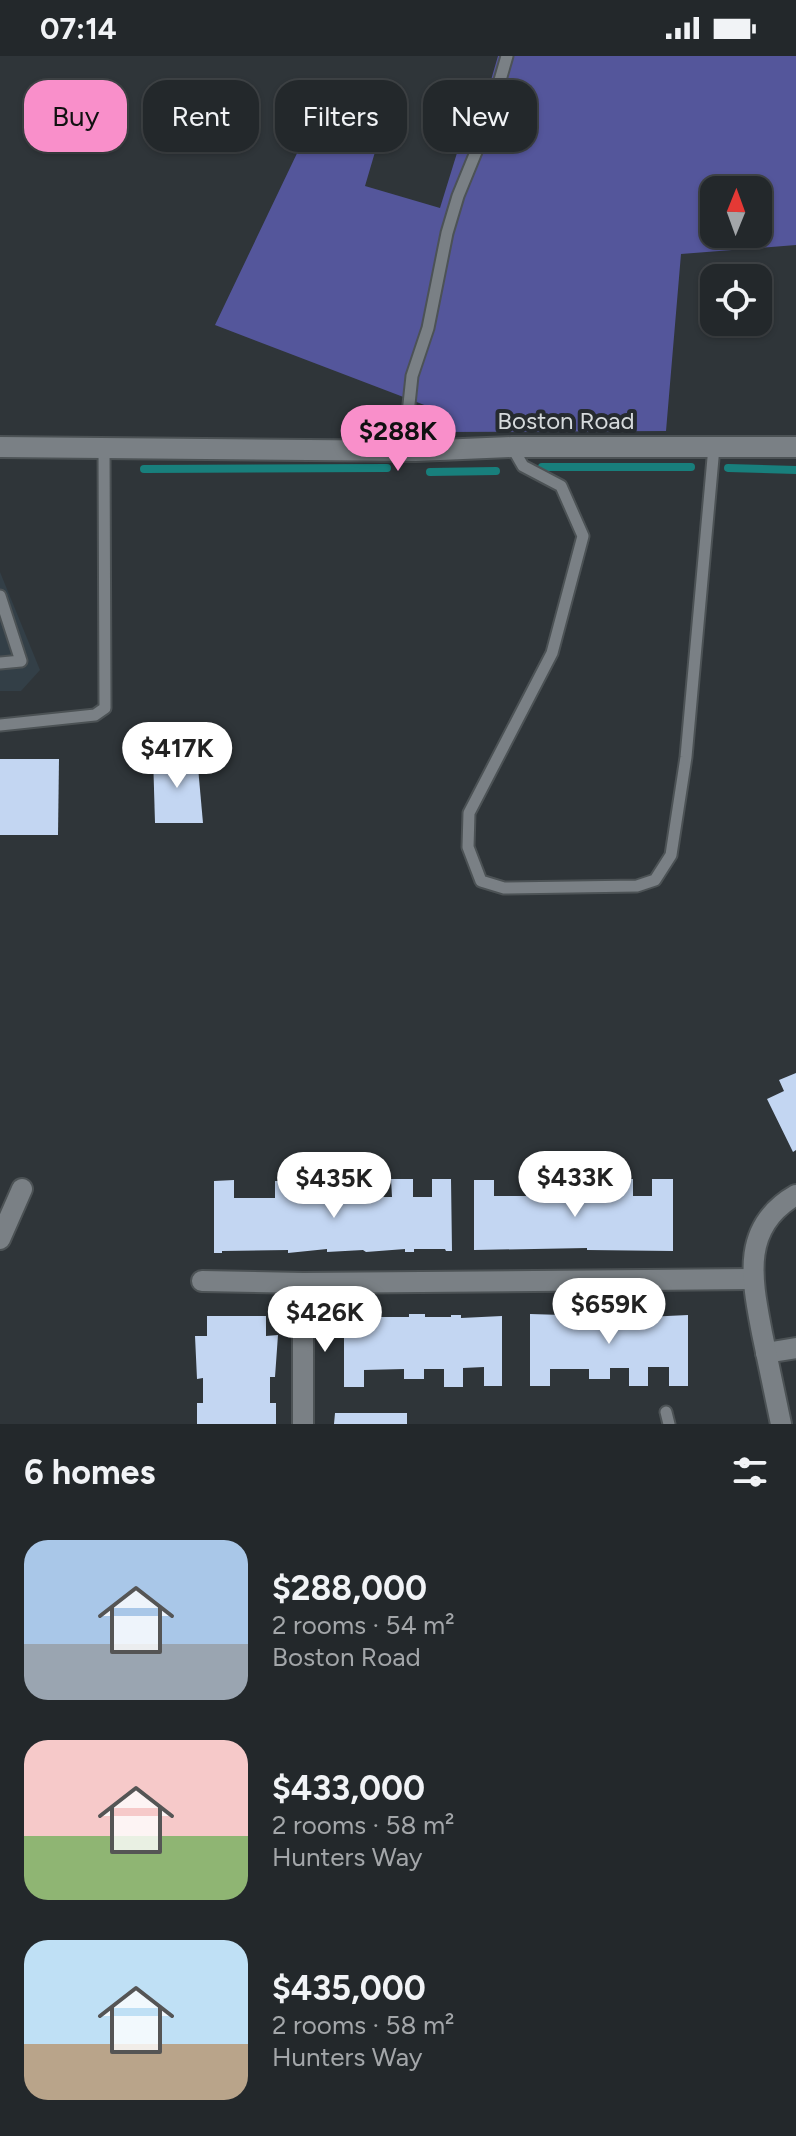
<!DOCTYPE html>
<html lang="en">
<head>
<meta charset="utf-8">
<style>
	:root { --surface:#23282b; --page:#2f3437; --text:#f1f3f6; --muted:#a3a6a9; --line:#404447; --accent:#f98fca }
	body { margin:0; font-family:Figtree,sans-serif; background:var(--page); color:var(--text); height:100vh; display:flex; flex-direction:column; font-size:30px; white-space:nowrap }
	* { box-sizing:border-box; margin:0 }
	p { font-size:26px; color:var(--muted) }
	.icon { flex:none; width:44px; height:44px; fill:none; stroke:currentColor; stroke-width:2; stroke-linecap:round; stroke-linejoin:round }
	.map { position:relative; height:1368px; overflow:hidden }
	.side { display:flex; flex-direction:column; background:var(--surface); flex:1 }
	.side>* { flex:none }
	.hud { position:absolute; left:24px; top:24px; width:748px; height:72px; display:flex; gap:16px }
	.needle { width:52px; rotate:1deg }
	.tools { position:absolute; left:700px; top:120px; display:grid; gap:16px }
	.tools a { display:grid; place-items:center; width:72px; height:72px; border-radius:16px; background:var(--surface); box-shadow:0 2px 6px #0004,0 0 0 2px var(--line); font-size:40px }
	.price { position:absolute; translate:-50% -68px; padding:0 18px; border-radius:28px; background:#fff; color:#222; font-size:26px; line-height:52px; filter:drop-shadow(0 2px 4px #0008) }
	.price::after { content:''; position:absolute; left:50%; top:48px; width:24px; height:18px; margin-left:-12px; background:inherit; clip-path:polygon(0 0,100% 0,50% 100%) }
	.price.current { background:var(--accent); color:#111 }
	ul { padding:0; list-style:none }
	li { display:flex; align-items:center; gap:24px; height:200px; padding:0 24px }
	li span { display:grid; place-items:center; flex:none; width:224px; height:160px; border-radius:24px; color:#555 }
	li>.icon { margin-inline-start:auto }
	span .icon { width:96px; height:96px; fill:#fffc; stroke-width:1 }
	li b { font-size:34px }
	h2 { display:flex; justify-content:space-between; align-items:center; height:96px; padding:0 24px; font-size:34px }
	.tag { padding:0 28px; border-radius:24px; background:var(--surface); box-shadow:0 2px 6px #0004,0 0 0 2px var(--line); font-size:28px; line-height:72px }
	.tag.current { background:var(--accent); color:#111 }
	.status { display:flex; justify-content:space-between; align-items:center; height:56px; padding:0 40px; background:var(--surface); direction:ltr }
	.status svg { height:22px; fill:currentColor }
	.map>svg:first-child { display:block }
</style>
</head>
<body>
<div class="status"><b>07:14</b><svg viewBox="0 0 49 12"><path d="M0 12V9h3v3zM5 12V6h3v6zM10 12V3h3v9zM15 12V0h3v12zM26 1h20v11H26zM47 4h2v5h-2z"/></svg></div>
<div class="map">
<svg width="796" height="1368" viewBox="0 0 796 1368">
	<rect width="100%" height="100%" fill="#2f3539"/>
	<path fill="#333f47" d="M0 516 40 614 21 635H0Z"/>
	<path fill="#54569b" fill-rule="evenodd" d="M498 0H796V189L681 198 666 375 433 376 427 350 215 269 322 45 385 62 365 130 440 152 461 84 489 31ZM714 134H758V178H714Z"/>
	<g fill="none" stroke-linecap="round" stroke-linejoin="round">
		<g stroke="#187f7c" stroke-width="8">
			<path d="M542 411H691"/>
			<path d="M728 412 796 414"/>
			<path d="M144 413 387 412"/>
			<path d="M430 416 496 415"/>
		</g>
	</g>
	<g fill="#c3d6f2">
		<path d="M153 699 197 700 203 767H155Z"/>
		<path d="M0 703H59L58 779H0Z"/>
		<path d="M796 1017V1094L793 1096 767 1043 784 1035 779 1024Z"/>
		<path d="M391 1123H413V1141H432V1123H451L452 1195H446L445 1193H414V1196H405V1193L366 1196 363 1194 327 1196V1193L288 1197V1194L222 1195V1197H214V1125L234 1124V1142H275V1125H294V1143H314V1132H334V1142H354V1133H373V1141H392Z"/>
		<path d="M613 1123H633V1140H652V1123H673V1195L587 1194V1192L474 1194V1124H494V1140H535V1131H554L555 1140H574V1131H594V1140H613Z"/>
		<path d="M595 1257H611V1260L646 1258V1261L688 1259V1330H669V1311H648V1330H629V1312H610V1323H589V1313H550V1330H530V1258L595 1260Z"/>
		<path d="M344 1258H355V1261H409V1258H425V1261H451V1259H461V1262L502 1260V1330H484V1311L463 1312V1331H444V1313H424V1323H404V1313L364 1314V1331H344Z"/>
		<path d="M207 1260H266V1280L278 1279 275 1321H270V1347H276V1368H197V1347H203V1322L197 1323 195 1280H207Z"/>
		<path d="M335 1357H407V1368H334Z"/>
	</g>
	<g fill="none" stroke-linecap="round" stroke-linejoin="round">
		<g stroke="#4c5255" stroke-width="15">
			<g id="lane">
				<path d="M512 391 523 410 561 430 583 480 552 597 469 757 468 791 481 825 504 832 637 830 655 824 671 799 686 701 714 391"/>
				<path d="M404 395 412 320 428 272 447 177 458 140 487 69 507 0"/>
				<path d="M0 540 21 605 0 607"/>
				<path d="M0 669 95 659 105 652 104 392"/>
				<path d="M666 1356 669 1368"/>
			</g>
		</g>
		<g stroke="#4c5255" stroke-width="24">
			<g id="street">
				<path d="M0 1183 22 1133"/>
				<path d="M202 1225 303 1227 752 1223"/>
				<path d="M766 1297 796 1292"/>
				<path d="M303 1368V1227"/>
				<path d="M781 1368C775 1338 768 1307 762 1277 752 1224 740 1171 796 1139"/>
			</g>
		</g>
		<g stroke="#4c5255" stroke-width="24">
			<path id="secondary" d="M0 391 416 395 512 391H796"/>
		</g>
		<use href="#lane" stroke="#7a8085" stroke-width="11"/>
		<use href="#street" stroke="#7a8085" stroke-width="20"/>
		<use href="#secondary" stroke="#7a8085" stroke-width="20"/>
	</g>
	<g text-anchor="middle" stroke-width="8" stroke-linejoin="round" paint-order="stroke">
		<g font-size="24" fill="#d6dadc" stroke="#262b2f">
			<text x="566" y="373">Boston Road</text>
		</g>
	</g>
</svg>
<div class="tools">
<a><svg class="needle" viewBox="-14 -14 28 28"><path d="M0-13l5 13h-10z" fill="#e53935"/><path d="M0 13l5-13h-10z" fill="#a3a6a9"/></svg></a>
<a><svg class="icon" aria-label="locate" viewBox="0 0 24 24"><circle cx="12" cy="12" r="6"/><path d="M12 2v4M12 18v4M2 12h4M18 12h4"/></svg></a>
</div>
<b class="price current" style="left:398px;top:417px">$288K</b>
<b class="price" style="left:177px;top:734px">$417K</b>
<b class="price" style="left:575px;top:1163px">$433K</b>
<b class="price" style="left:334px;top:1164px">$435K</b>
<b class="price" style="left:609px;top:1290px">$659K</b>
<b class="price" style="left:325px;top:1298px">$426K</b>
<div class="hud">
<a class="tag current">Buy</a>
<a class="tag">Rent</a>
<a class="tag">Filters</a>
<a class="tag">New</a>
</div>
</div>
<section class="side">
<h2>6 homes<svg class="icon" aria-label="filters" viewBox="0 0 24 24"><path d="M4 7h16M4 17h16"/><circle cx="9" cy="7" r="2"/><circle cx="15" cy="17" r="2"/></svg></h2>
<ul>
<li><span style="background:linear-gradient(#a9c7e8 65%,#9aa5b1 0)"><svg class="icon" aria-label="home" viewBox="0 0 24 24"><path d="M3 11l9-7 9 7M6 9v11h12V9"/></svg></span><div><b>$288,000</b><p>2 rooms · 54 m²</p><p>Boston Road</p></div></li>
<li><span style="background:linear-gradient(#f6c9c9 60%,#8fb573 0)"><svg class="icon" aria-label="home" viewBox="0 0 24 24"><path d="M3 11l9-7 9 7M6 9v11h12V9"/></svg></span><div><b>$433,000</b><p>2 rooms · 58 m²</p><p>Hunters Way</p></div></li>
<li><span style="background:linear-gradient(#bfe0f5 65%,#b9a48a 0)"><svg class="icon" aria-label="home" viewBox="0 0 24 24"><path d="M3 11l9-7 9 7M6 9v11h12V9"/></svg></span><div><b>$435,000</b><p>2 rooms · 58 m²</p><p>Hunters Way</p></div></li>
</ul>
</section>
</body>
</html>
